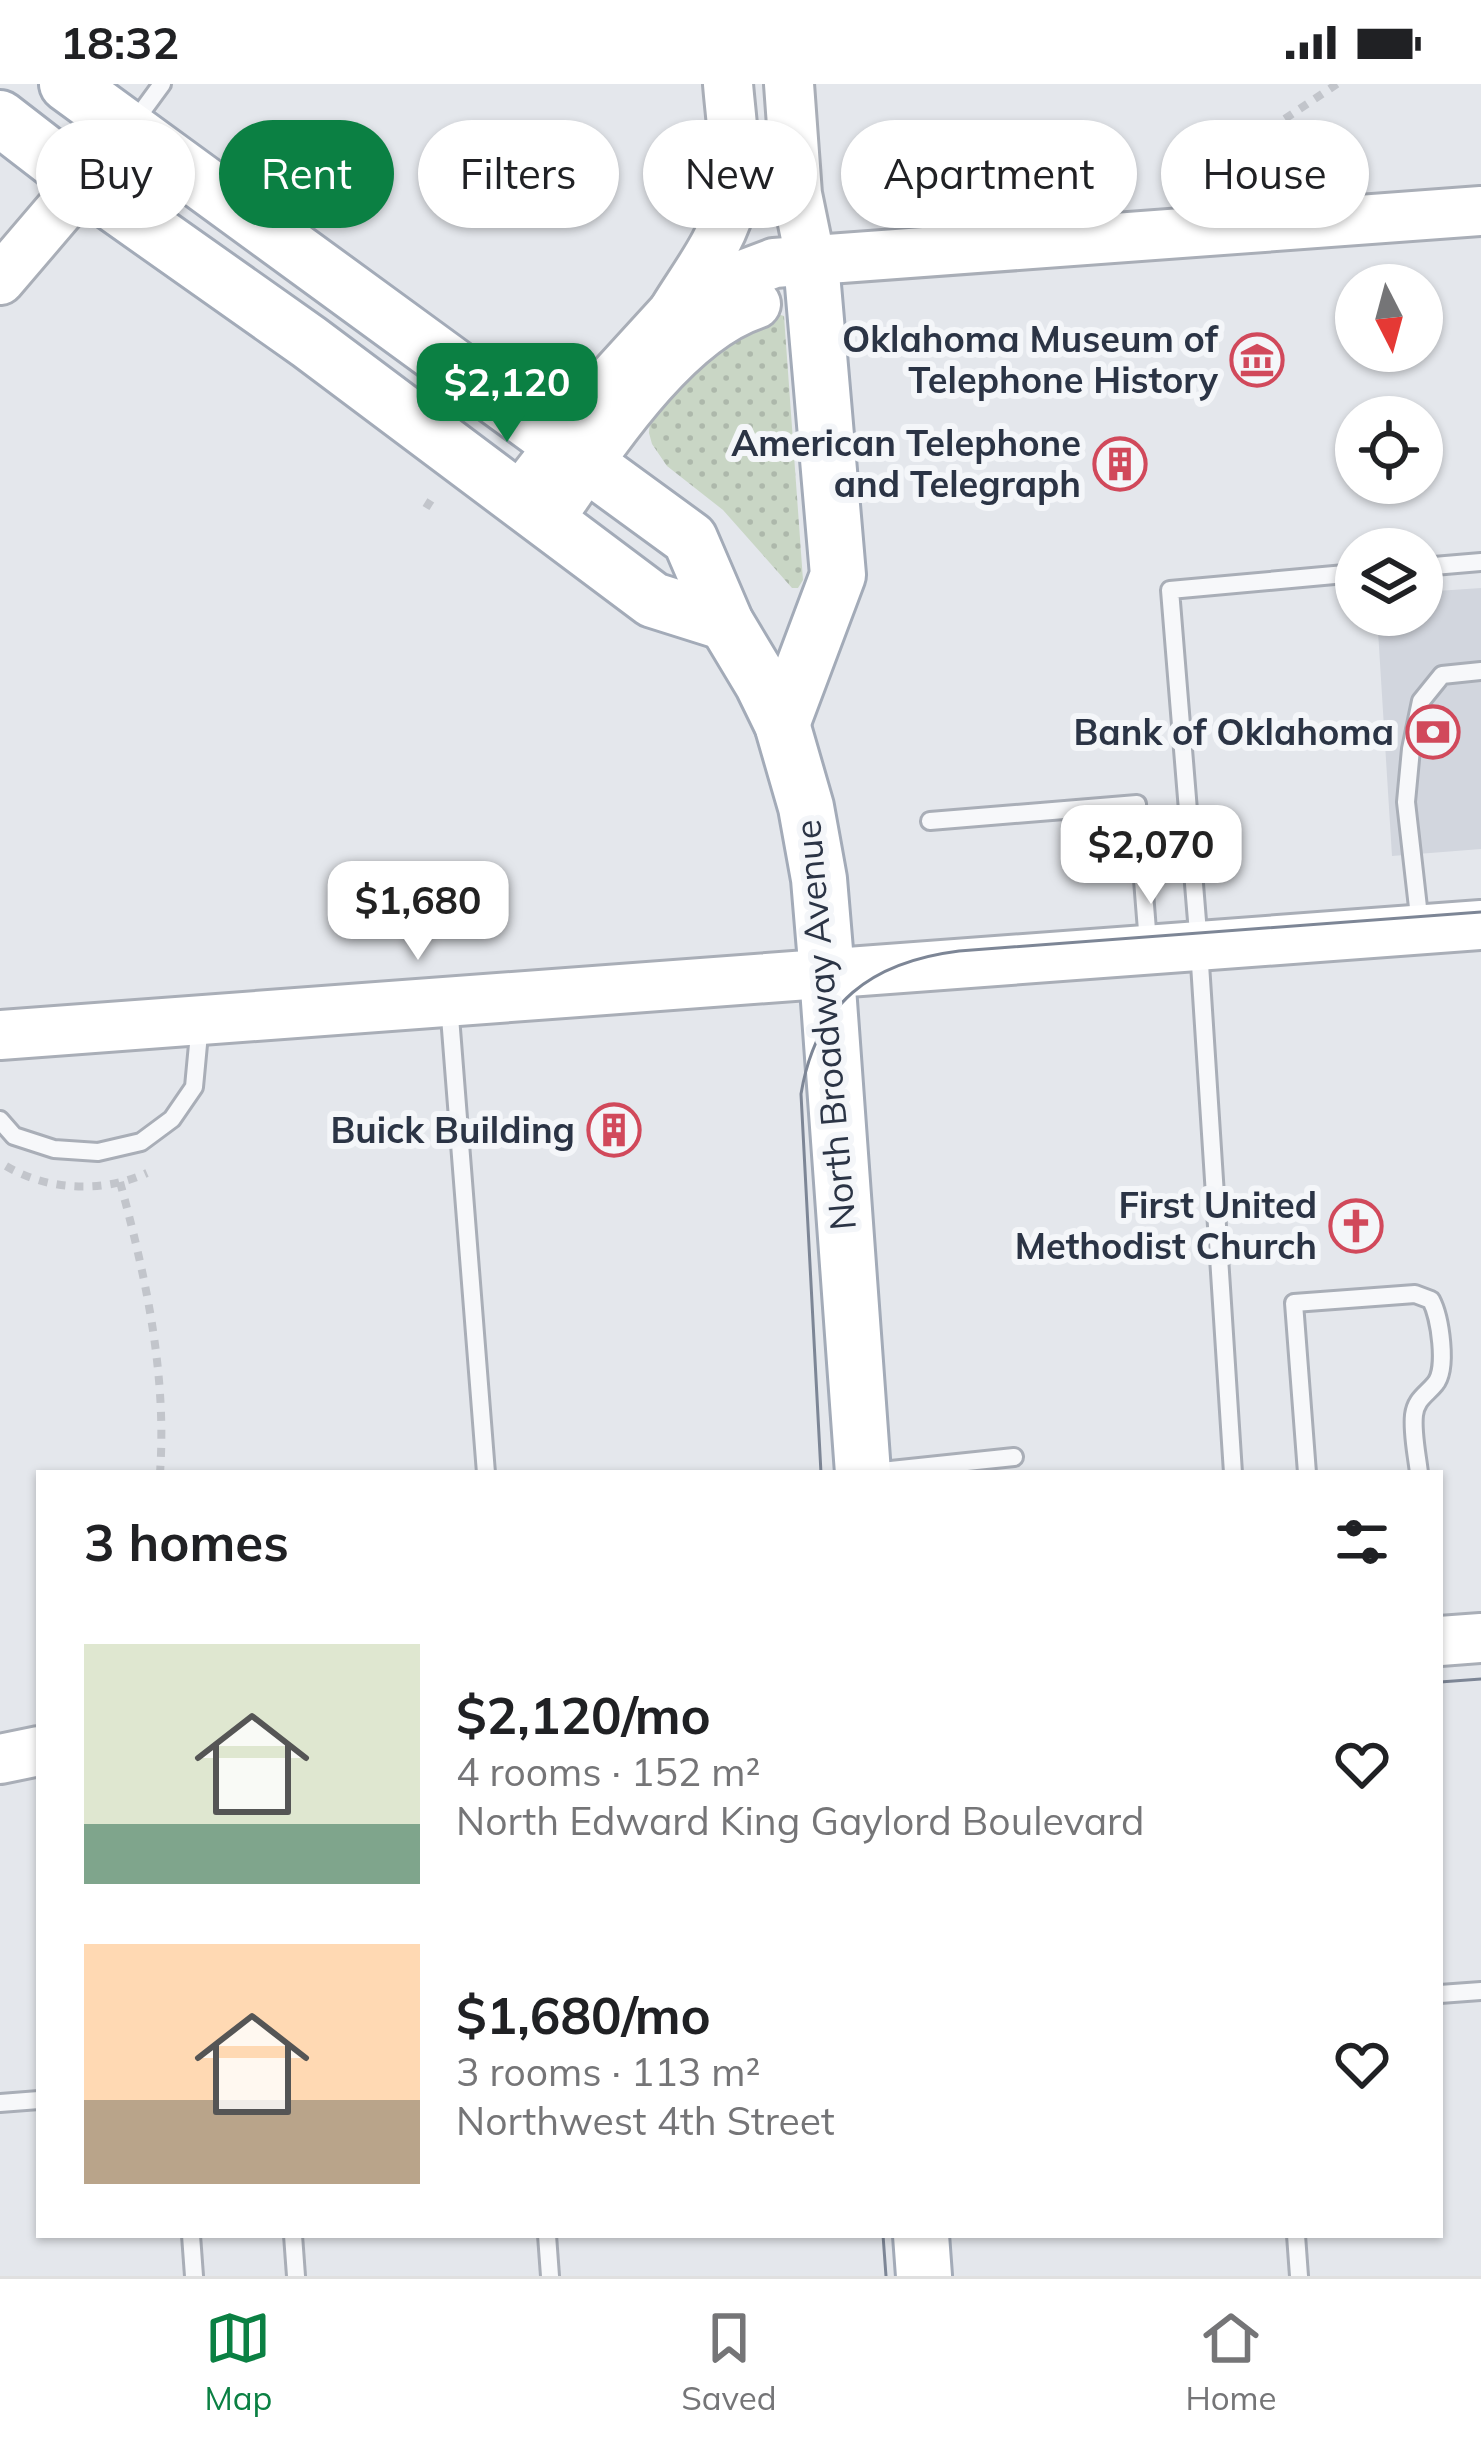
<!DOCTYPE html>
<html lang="en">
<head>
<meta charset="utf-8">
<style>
	:root { --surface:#fff; --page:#f6f6f6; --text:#202124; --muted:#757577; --line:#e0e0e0; --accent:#0b8043 }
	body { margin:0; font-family:Mulish,sans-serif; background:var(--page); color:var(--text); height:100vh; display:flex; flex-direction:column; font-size:45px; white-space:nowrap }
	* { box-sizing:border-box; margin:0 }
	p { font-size:39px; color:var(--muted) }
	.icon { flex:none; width:66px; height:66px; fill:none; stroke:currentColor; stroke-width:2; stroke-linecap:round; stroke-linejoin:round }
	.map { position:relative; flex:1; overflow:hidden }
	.side { position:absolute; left:36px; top:1386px; width:1407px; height:768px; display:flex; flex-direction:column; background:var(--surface); border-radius:0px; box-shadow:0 3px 9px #0004 }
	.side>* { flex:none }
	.hud { position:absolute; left:36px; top:36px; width:1410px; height:108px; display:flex; gap:24px }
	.needle { width:78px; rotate:174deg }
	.buttons { position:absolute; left:1335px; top:180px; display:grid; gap:24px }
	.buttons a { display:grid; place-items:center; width:108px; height:108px; border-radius:50%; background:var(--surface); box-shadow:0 3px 9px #0004; font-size:60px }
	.price { position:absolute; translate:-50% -102px; padding:0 27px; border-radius:24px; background:#fff; color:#222; font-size:39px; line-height:78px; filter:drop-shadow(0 3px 6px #0008) }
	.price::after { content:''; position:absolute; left:50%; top:72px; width:36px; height:27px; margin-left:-18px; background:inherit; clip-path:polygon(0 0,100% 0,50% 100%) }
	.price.on { background:var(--accent); color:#fff }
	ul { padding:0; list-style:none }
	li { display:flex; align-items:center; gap:36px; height:300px; padding:0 48px }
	li span { display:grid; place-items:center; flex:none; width:336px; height:240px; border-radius:0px; color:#555 }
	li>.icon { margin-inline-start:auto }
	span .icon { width:144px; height:144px; fill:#fffc; stroke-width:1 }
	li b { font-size:51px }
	h2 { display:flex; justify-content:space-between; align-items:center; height:144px; padding:0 48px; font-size:51px }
	.pill { padding:0 42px; border-radius:54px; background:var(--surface); box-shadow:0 3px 9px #0004; font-size:42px; line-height:108px }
	.pill.on { background:var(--accent); color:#fff }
	.status { display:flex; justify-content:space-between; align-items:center; height:84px; padding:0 60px; background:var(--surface); direction:ltr }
	.status svg { height:33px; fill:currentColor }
	.tab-bar { display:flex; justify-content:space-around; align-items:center; height:168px; border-top:3px solid var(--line); background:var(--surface); font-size:33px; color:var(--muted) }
	.tab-bar a { display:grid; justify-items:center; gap:6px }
	.tab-bar .on { color:var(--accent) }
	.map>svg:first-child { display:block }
</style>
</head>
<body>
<div class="status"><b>18:32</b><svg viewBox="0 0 49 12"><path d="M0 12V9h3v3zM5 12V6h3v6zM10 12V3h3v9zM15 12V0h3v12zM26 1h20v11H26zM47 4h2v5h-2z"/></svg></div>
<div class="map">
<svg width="1481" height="2192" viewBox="0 0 1481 2192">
	<defs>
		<pattern id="park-dots" width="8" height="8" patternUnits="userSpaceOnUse" patternTransform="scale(3)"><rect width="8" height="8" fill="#c9d6c5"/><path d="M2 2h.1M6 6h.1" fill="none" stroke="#adb8ab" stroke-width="1.8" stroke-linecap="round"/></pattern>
	</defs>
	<rect width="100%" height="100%" fill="#e4e7ec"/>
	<path fill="#d2d6de" d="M1481 504V765L1392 772 1377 531H1422V508Z"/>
	<path fill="url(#park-dots)" d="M774 229 784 232 803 496 798 504H792L723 426 667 382 652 360 649 349 650 335 686 285Z"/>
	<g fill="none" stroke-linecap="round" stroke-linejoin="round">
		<g stroke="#a9aeb7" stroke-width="22">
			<g id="lane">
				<path d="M132 41 162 0"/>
				<path d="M1422 483 1481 478"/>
				<path d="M930 737 1137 720 1148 859"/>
				<path d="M1420 841 1406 718 1411 665 1421 617 1442 591 1481 587"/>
				<path d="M449 920 486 1389"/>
				<path d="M0 1036 14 1052 54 1065 98 1068 141 1058 172 1035 194 1003 200 939"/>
				<path d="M872 1388 1014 1373"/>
				<path d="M1233 1389 1198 849 1170 506 1356 489"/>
				<path d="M1307 1389 1294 1219 1415 1210 1431 1216C1440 1233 1448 1285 1435 1300 1426 1311 1416 1315 1414 1331 1412 1349 1417 1371 1419 1389"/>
				<path d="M1440 1910 1481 1907"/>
				<path d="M0 2019 39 2016"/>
				<path d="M191 2151 194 2192"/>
				<path d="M293 2151 296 2192"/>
				<path d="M547 2151 550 2192"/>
				<path d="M1296 2151 1299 2192"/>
			</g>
		</g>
		<g stroke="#a9aeb7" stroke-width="54">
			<g id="secondary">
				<path d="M789 0 797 110 811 178"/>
				<path d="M0 196 128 46"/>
				<path d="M674 226C694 193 725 154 732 115 738 78 731 37 728 0"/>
				<path d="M518 415 609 298 672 229 724 198 774 179 1481 127"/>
				<path d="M548 437C598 366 672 248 756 220"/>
				<path d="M0 951 1481 841"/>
				<path d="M1440 1557 1481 1554"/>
				<path d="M0 1675 39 1667"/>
			</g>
		</g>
		<g stroke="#a3abb8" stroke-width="60">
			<g id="primary">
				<path d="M67 0 690 455 726 539 762 599 782 640 806 723 819 795 827 890 863 1389"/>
				<path d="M0 34 84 99 309 258 653 516 726 539"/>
				<path d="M782 640 838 491 811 178"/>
				<path d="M921 2151 924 2192"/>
			</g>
		</g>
		<g stroke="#c2c5cb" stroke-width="8" stroke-dasharray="9 9" stroke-linecap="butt">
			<path d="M1210 85 1337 0"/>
			<path d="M426 424 431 416"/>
			<path d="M6 1082C48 1107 103 1109 147 1089"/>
			<path d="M120 1098C146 1193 167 1291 160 1389"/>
		</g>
		<use href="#lane" stroke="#f7f8fa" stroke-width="16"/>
		<use href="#secondary" stroke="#fff" stroke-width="48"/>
		<use href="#primary" stroke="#fff" stroke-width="54"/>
		<g stroke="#7d8696" stroke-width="3">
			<path d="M821 1389 801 1010C816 919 871 878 959 867L1481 828"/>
			<path d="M1440 1598 1481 1595"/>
			<path d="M883 2151 886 2192"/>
		</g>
	</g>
	<defs>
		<g id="museum-ring" transform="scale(2.7)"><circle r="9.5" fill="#f4f6f9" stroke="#d1495b" stroke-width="1.5"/><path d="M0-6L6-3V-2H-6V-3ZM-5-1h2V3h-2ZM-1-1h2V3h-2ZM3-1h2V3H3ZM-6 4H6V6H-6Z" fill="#d1495b"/></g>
		<g id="building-ring" transform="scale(2.7)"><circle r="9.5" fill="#f4f6f9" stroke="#d1495b" stroke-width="1.5"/><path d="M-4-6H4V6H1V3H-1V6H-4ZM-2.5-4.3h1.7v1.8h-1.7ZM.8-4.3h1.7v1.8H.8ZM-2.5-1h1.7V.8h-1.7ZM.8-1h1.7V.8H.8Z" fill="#d1495b"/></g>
		<g id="bank-ring" transform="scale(2.7)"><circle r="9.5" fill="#f4f6f9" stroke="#d1495b" stroke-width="1.5"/><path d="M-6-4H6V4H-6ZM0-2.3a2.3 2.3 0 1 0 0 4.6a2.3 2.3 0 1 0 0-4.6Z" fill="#d1495b"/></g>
		<g id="church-ring" transform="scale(2.7)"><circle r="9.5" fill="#f4f6f9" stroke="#d1495b" stroke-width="1.5"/><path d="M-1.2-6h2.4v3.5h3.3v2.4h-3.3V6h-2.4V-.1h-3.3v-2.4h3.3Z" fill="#d1495b"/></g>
	</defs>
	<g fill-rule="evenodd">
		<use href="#museum-ring" x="1257" y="276"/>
		<use href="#building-ring" x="1120" y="380"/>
		<use href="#bank-ring" x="1433" y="648"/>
		<use href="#building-ring" x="614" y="1046"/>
		<use href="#church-ring" x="1356" y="1142"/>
	</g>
	<g text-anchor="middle" stroke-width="12" stroke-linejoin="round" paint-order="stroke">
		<g font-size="36" font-weight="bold" fill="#2b3445" stroke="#f4f6f9" text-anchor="end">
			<text x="1218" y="268">Oklahoma Museum of<tspan x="1218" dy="41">Telephone History</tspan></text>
			<text x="1081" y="372">American Telephone<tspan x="1081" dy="41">and Telegraph</tspan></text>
			<text x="1394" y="661">Bank of Oklahoma</text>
			<text x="575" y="1059">Buick Building</text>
			<text x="1317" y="1134">First United<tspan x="1317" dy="41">Methodist Church</tspan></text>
		</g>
		<g font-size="36" fill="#2b3445" stroke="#f4f6f9">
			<text transform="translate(825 941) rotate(-95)" y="13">North Broadway Avenue</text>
		</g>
	</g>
</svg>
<div class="buttons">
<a><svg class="needle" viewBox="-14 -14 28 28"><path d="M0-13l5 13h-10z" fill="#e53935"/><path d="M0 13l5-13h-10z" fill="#757577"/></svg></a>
<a><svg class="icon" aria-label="locate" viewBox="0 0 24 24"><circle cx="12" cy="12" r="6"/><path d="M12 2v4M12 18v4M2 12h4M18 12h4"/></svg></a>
<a><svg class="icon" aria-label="layers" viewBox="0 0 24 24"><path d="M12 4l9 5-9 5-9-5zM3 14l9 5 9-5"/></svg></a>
</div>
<b class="price on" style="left:507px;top:361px">$2,120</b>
<b class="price" style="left:1151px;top:823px">$2,070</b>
<b class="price" style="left:418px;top:879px">$1,680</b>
<div class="hud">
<a class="pill">Buy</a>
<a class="pill on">Rent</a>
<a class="pill">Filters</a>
<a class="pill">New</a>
<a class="pill">Apartment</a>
<a class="pill">House</a>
</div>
<section class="side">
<h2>3 homes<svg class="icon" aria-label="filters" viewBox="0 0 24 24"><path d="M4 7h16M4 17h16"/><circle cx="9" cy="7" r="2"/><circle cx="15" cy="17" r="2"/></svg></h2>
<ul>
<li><span style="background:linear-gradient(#dfe7d0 75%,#7fa58c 0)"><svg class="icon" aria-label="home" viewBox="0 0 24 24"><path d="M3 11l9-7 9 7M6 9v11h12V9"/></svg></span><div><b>$2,120/mo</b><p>4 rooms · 152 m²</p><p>North Edward King Gaylord Boulevard</p></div><svg class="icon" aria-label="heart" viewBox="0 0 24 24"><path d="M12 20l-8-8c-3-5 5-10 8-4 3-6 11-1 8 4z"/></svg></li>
<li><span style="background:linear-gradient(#ffd9b3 65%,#b9a48a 0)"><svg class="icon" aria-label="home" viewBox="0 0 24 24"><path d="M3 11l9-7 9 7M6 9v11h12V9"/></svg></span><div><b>$1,680/mo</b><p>3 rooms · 113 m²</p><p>Northwest 4th Street</p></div><svg class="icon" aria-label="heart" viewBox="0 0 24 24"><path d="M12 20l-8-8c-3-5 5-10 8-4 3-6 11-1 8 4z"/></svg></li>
</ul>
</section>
</div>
<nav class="tab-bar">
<a class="on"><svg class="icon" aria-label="map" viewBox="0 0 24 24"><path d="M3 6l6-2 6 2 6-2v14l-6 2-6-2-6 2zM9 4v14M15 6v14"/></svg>Map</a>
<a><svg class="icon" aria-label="saved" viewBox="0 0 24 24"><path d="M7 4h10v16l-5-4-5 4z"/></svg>Saved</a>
<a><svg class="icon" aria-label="home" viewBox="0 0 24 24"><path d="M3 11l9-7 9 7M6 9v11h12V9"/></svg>Home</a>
</nav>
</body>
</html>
